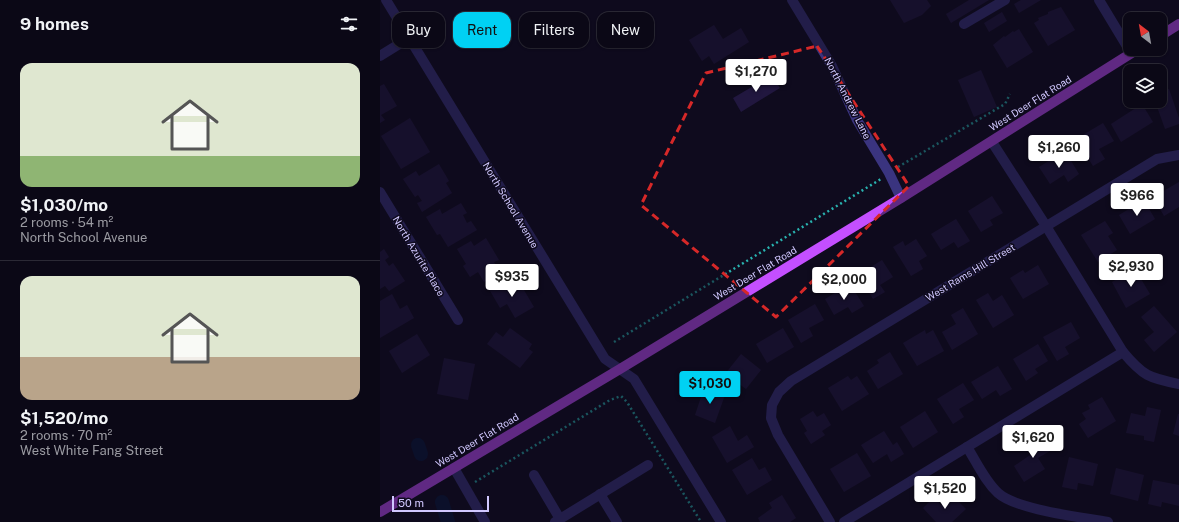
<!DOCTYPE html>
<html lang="en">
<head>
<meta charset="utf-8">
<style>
	:root { --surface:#0b0816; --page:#191623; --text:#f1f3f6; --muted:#9a9aa1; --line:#2b2935; --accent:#00d1f3 }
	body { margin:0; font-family:"Public Sans",sans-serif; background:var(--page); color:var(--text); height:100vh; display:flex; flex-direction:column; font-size:15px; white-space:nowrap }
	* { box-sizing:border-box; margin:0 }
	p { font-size:13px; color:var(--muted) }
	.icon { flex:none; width:22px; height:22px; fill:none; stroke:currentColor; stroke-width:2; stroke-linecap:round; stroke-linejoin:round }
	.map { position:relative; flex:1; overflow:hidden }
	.side { display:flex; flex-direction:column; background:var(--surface); width:380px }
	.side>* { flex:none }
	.hud { position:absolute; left:12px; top:12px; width:380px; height:36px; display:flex; gap:8px }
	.needle { width:26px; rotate:329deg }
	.controls { position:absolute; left:743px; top:12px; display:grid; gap:8px }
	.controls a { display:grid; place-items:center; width:44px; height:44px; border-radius:8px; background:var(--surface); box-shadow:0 1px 3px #0004,0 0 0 1px var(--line); font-size:20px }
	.scale { position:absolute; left:12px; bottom:10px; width:97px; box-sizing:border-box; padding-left:4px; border:2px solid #d1c8ff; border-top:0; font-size:11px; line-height:14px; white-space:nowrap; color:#d1c8ff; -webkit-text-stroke:3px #0f0b1e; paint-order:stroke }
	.price { position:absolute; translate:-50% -34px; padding:0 9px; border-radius:4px; background:#fff; color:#222; font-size:13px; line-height:26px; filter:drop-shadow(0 1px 2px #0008) }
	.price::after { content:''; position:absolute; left:50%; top:24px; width:12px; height:9px; margin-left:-6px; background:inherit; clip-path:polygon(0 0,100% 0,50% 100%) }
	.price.on { background:var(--accent); color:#111 }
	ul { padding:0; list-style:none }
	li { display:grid; align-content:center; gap:8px; height:212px; padding:0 20px }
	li+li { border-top:1px solid var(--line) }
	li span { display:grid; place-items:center; height:124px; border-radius:12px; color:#555 }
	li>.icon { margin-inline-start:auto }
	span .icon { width:72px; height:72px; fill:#fffc; stroke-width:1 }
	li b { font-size:17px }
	h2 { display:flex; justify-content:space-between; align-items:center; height:48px; padding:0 20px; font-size:17px }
	.chip { padding:0 14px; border-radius:12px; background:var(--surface); box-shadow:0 1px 3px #0004,0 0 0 1px var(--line); font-size:14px; line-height:36px }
	.chip.on { background:var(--accent); color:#111 }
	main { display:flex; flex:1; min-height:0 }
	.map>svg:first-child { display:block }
</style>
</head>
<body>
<main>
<section class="side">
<h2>9 homes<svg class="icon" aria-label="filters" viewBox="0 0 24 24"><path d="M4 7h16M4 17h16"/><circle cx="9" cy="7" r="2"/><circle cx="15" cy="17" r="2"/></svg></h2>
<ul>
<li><span style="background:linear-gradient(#dfe7d0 75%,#8fb573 0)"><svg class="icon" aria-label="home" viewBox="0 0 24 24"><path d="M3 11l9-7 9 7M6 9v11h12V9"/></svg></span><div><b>$1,030/mo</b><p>2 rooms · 54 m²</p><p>North School Avenue</p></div></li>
<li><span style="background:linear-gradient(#dfe7d0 65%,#b9a48a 0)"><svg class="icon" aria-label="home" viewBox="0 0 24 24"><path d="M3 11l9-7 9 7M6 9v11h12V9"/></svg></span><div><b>$1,520/mo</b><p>2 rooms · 70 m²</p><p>West White Fang Street</p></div></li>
</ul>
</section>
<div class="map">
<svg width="799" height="522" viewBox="0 0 799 522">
	<rect width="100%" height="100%" fill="#0f0b1e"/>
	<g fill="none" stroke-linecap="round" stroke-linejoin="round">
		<g stroke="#07183b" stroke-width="14">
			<path d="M38 445 41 454"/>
			<path d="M62 502 68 522"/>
		</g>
	</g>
	<g fill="#21173f">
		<path d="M510 0H547L551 6 542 15 524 23Z"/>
		<path d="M589 0H609L571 23 566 14Z"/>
		<path d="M641 0H661L639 13 634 4Z"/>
		<path d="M681 7 695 30 668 46 654 23 659 20 658 18 668 14V12Z"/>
		<path d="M622 12 627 21 609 32 604 23Z"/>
		<path d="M334 25 343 39 361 28 369 42 334 64 329 56 322 61 309 40Z"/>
		<path d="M639 29 653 52 627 68 613 45 624 36 625 37 633 31 634 32Z"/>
		<path d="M601 70 617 107 594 117 578 80Z"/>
		<path d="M392 75 400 88 361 112 353 98Z"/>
		<path d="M4 84 17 106 1 115 5 120 0 123V86Z"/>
		<path d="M789 89 799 118V124L785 129 775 101H780V92Z"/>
		<path d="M762 104 773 122 741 142 731 124Z"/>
		<path d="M30 118 50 152 21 169 1 136Z"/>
		<path d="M723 123 734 141 719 149 725 159 713 166 696 139Z"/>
		<path d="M685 151 699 174 688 182 684 175 670 184 659 167Z"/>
		<path d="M59 164 69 181 66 183 72 193 42 212 37 203 42 201 38 195 35 197 23 179 36 171 39 176Z"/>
		<path d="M799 182V207L784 216 773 197Z"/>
		<path d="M612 196 623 213 610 220 613 225 601 232 588 211Z"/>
		<path d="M764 200 775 219 750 234 739 215Z"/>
		<path d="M81 203 87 213 83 215 87 223 91 221 97 230 68 247 60 234 57 235 46 217 60 209 62 214Z"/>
		<path d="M576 219 590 241 578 248 574 242 561 250 551 234Z"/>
		<path d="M725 221 733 233 728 236 737 250 718 262 701 235Z"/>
		<path d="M106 238 119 260 114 262 120 272 104 282 98 272 90 277 83 266 86 264 77 249 91 241 94 246Z"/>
		<path d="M536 239 547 256 539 261 543 269 531 276 513 247 523 241 525 246Z"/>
		<path d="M4 249 9 257 5 260 9 266 13 263 25 281 9 291 5 286 0 289V252Z"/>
		<path d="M502 260 513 277 500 285 505 292 493 299 478 275Z"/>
		<path d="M658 265 669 284 643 299 630 278 643 270 645 273Z"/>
		<path d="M755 269 770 294 746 308 732 282Z"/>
		<path d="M138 280 154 307 135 318 127 304 120 308 109 289 122 282 125 287Z"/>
		<path d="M470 284 484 306 472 313 468 307 454 315 445 299Z"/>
		<path d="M608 293 613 301 622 295 634 315 613 328 596 300Z"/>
		<path d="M12 294 20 309 27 305 34 318 0 338V301Z"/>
		<path d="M435 304 444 320 429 328 433 336 421 343 408 320Z"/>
		<path d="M774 306 797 332 774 352 764 340 774 332 761 317Z"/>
		<path d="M583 308 598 334 572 350 562 332 576 324 571 315Z"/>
		<path d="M691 322 700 338 685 347 689 354 677 361 663 337Z"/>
		<path d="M130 328 152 344 149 349 153 352 140 368 107 344 116 332 123 337Z"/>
		<path d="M403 328 414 347 387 363 376 344Z"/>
		<path d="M545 330 546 334 553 330 564 351 537 366 523 343Z"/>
		<path d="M37 334 50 355 22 373 9 351Z"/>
		<path d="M658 344 668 361 655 369 658 373 646 381 633 359Z"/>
		<path d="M510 352 523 374 498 389 487 371 499 363 497 360Z"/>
		<path d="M361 354 381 370 366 389 345 374Z"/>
		<path d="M64 358 95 364 88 400 57 394Z"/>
		<path d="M618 366 632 389 620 396 616 390 602 399 591 382Z"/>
		<path d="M468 376 471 380 477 376 489 394 462 411 448 388Z"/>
		<path d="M583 383 594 400 579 409 584 417 573 424 557 399Z"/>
		<path d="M324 388 345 395 335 423 315 415Z"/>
		<path d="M722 397 736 421 708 438 699 424 706 419 702 413 710 409 708 405Z"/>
		<path d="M767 407 781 410 774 442 764 440V436L746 433 751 413 765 416Z"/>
		<path d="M433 411 437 417 444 413 451 425 442 431 445 435 431 444 424 433 427 431 420 419Z"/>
		<path d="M545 411 558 432 533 448 520 427Z"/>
		<path d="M798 414H799V436L793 434Z"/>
		<path d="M350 426 358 441 367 435 374 447 347 463 332 437Z"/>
		<path d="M504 431 513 445 517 442 524 454 511 462 507 454 493 463 481 445Z"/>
		<path d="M659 434 670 451 658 458 665 469 644 482 634 466 653 453 646 442Z"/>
		<path d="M477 453 491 476 464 492 450 469Z"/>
		<path d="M689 457 718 464 713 486 698 483 697 490 682 487Z"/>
		<path d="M372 458 379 470 385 467 392 480 367 495 352 470Z"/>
		<path d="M736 468 764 475 758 501 730 494Z"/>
		<path d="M773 480 799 485V506L782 502 781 507 768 504Z"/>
		<path d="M402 495 416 518 410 522H380L378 518 392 508 389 503Z"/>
		<path d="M572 495 586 509 572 522H556L543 508 554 497 561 505Z"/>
	</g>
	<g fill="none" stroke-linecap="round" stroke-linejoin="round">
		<g stroke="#29b2af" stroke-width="2.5" stroke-dasharray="2 3" stroke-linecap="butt">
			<path d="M518 167 625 104 630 94"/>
			<path d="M234 342 501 179"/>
			<path d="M95 482 230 400 241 396 247 402 321 522"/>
		</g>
		<g stroke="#3a347f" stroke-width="10">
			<path d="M6 0 225 359 254 379 341 522"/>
			<path d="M412 0 452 66 477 120 509 173 521 198"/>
			<path d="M719 0 751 53"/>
			<path d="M584 24 625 0"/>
			<path d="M0 56 29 38"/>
			<path d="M612 142 666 226 743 352C763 376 769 378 799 384"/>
			<path d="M0 192 78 320"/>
			<path d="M587 447C597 463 605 481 618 493 637 510 701 517 728 522"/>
			<path d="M74 468 105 522"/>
			<path d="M154 475 180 519"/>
			<path d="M220 494 237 522"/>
			<path d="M175 522 268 465"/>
			<path d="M450 522 398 435 391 418 392 405 399 392 411 381 777 159 799 155"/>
			<path d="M464 522 743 352"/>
		</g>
		<g stroke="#c44fff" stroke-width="10">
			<path d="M780 36 799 24"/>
			<path d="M0 512 240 369 521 198 758 49"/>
		</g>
	</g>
	<path d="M0 0H799V522H0ZM437 46 529 186 396 317 261 205 326 73Z" fill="#0f0b1e" fill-opacity=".55" fill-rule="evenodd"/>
	<path fill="none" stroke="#d62828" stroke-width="3" stroke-dasharray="8 5" stroke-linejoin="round" d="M437 46 529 186 396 317 261 205 326 73Z"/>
	<g text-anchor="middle" stroke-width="3" stroke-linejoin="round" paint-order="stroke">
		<g font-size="10" fill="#d1c8ff" stroke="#0f0b1e">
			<text transform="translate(468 98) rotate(63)" y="4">North Andrew Lane</text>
			<text transform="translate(650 103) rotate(-32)" y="4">West Deer Flat Road</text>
			<text transform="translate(131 205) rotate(59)" y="4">North School Avenue</text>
			<text transform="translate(39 256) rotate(59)" y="4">North Azurite Place</text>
			<text transform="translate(590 272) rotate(-31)" y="4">West Rams Hill Street</text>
			<text transform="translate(375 273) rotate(-31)" y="4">West Deer Flat Road</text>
			<text transform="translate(97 440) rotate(-31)" y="4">West Deer Flat Road</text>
		</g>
	</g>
</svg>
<div class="controls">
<a><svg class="needle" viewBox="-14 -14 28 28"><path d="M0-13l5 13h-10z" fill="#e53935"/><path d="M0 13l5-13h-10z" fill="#9a9aa1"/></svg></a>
<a><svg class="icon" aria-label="layers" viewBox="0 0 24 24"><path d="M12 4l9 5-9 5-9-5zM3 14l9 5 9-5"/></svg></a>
</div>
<div class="scale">50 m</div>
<b class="price" style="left:376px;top:93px">$1,270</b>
<b class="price" style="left:679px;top:169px">$1,260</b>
<b class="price" style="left:757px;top:217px">$966</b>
<b class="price" style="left:751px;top:288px">$2,930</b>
<b class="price" style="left:132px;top:298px">$935</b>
<b class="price" style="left:464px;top:301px">$2,000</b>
<b class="price on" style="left:330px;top:405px">$1,030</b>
<b class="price" style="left:653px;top:459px">$1,620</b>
<b class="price" style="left:565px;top:510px">$1,520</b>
<div class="hud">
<a class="chip">Buy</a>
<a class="chip on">Rent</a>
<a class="chip">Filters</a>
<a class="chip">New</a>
</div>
</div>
</main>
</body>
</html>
